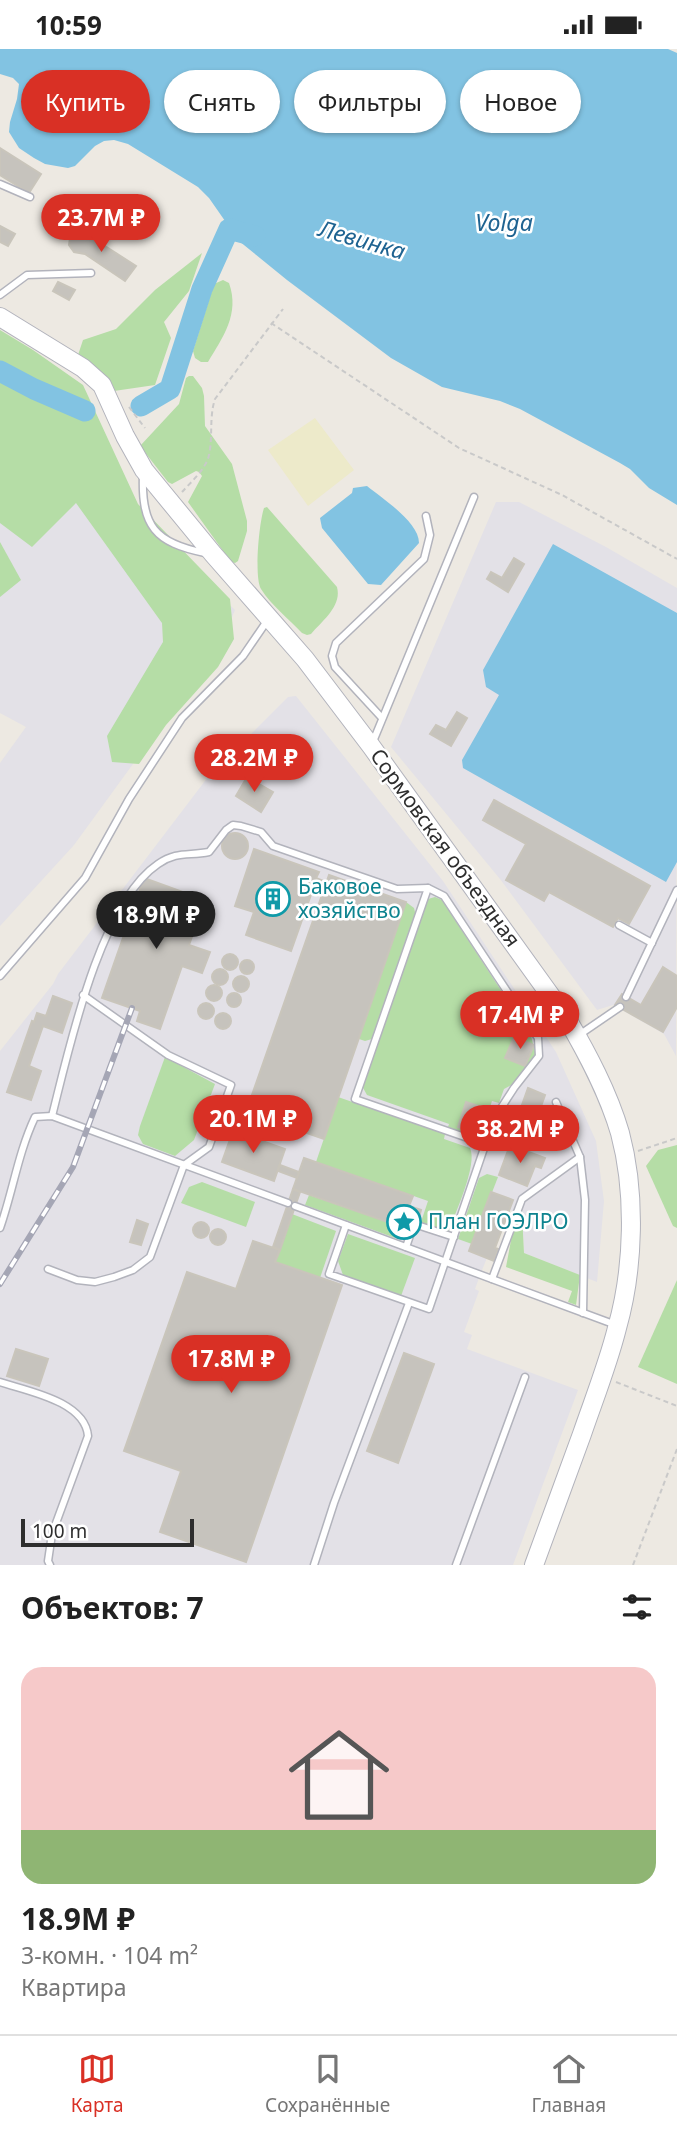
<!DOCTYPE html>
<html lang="ru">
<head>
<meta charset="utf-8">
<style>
	:root { --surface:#fff; --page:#f2f2f2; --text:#222; --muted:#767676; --line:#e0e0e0; --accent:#d93025 }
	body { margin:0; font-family:"Noto Sans",sans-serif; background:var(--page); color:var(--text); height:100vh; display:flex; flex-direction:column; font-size:26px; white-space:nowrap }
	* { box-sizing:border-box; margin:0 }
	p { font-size:23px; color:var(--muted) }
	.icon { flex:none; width:38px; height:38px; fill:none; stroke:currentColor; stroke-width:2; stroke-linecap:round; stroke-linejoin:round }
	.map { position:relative; height:1516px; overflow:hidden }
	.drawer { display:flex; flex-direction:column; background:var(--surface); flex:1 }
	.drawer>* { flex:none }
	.banner { position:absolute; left:21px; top:21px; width:635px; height:63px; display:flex; gap:14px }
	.scale { position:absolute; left:21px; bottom:18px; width:173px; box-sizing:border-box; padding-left:7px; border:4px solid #2e2e2e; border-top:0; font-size:19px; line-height:24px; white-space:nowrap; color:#2e2e2e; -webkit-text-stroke:5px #fff; paint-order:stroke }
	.price { position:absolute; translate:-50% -60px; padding:0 16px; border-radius:24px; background:var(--accent); color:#fff; font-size:23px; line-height:46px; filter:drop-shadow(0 2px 4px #0008) }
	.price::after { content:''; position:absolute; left:50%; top:42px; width:21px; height:16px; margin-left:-10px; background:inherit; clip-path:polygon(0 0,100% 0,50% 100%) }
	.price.active { background:#222; color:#fff }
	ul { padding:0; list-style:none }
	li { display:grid; align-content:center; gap:14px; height:371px; padding:0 21px }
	li span { display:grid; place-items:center; height:217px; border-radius:21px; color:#555 }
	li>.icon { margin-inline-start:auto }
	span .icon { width:126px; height:126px; fill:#fffc; stroke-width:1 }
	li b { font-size:30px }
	h2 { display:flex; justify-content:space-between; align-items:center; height:84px; padding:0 21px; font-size:30px }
	.chip { padding:0 24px; border-radius:32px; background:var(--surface); box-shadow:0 2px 5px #0004; font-size:24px; line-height:63px }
	.chip.active { background:var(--accent); color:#fff }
	.status { display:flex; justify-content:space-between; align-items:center; height:49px; padding:0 35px; background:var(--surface); direction:ltr }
	.status svg { height:19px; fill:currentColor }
	.menu { display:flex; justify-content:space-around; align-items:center; height:98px; border-top:2px solid var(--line); background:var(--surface); font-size:19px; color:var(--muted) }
	.menu a { display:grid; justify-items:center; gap:4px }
	.menu .active { color:var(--accent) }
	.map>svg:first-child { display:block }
</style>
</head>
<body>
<div class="status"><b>10:59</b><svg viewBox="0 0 49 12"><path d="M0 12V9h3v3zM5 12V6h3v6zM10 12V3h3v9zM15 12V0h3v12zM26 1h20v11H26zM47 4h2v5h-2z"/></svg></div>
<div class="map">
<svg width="677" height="1516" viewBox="0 0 677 1516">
	<rect width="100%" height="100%" fill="#ede9e2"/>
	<g fill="#e3e1e7">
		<path d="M0 295 138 470 235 561 221 594 74 796 0 877V714L26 678 0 664Z"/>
		<path d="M496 453H519L606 498 677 539 676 1007 664 985 613 956 597 961 500 830 391 698Z"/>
		<path d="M296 647 443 832 556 1003 596 1092 604 1152 597 1233 524 1204 522 1165 510 1161 495 1199 498 1200 494 1212 487 1209 482 1221 475 1240 479 1242 464 1283 472 1286 467 1300 578 1341 513 1516H0V1002L53 935 58 925 208 728 288 648Z"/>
	</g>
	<g fill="#b5dda6">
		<path d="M202 204 189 242 164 273 171 289 155 336 114 342 78 306 83 291 116 280 155 241Z"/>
		<path d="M223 231 229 234C240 265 223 288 208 313H201L195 309 193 302 214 235Z"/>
		<path d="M0 281 33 301 83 336 138 455 230 550 234 590 218 618 166 676 139 715 112 713 107 687 163 593 162 574 76 454 32 498 0 474Z"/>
		<path d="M189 327H193L202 339 204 347 205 377 232 415 247 472V482L238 512 235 514 231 513 188 453 202 427 199 423 196 422 172 435 168 433 140 397 179 355 186 329Z"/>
		<path d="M267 458 337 538C342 557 323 571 311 585L307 586 302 584C289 570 271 556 261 540 254 528 259 474 264 459Z"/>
		<path d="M0 493 21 531 0 548Z"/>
		<path d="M435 848 442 851 531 987 536 1006 513 1035 504 1040 499 1054 492 1052 480 1089 448 1078 449 1075 367 1046 362 1037 428 850Z"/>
		<path d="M406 853 414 859 416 867 372 990 365 992 359 990Z"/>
		<path d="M165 1008 215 1035 194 1091 175 1107 143 1095 138 1086 140 1077Z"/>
		<path d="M338 1048 445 1085 444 1090 470 1099C478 1115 455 1165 448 1183L421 1173 428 1152 316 1113Z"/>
		<path d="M677 1096V1179L673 1177 646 1117 658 1101Z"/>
		<path d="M487 1125 498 1128 472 1195 458 1190 479 1129Z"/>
		<path d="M202 1133 255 1153 246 1178 181 1154 189 1138Z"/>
		<path d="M309 1146 402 1178 398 1190 305 1156Z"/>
		<path d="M520 1164 522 1165 524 1204 580 1226 576 1256 568 1253 572 1242 506 1218 512 1186Z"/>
		<path d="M292 1165 336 1182 320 1229 275 1213Z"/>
		<path d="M348 1185 415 1209 401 1247 343 1226 338 1212Z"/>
		<path d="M677 1231V1335L638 1318Z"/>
	</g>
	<path fill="#edeaca" d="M315 369 354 421 308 457 268 401Z"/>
	<g fill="#82c3e2">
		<path d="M0 0H668L677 4V456L649 439 630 420 620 414 520 360 500 352 442 338 391 309 287 231 239 192 209 149 198 138 128 95 114 91 104 92 95 97 75 117 68 119 45 115 34 109 19 99 9 83 10 73 17 50 19 35 13 29 0 25Z"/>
		<path d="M367 437C383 450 419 473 419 494L381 536 368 535 322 479 320 469 352 444 353 439Z"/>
		<path d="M553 495 677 564V813L666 833 463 719 462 711 499 646 486 638 483 621Z"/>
	</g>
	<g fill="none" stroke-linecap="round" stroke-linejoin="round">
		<g stroke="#82c3e2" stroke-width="21">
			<path d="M0 322 34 340 85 362"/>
			<path d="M141 357 170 340 202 240 229 180 255 187"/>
		</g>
	</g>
	<g fill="#c6c3bd" stroke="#c9c5bb" stroke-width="2">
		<path d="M0 99 41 125 29 144 0 126Z"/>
		<path d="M0 177 15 185 8 197 0 193Z"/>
		<path d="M81 181 87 182 92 186 94 190 136 217 125 232 85 205 74 203 69 196 70 189 74 183Z"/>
		<path d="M58 233 75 241 69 251 53 242Z"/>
		<path d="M514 509 524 515 508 543 487 530 491 523 502 529Z"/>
		<path d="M457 663 467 669 451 697 430 685 436 676 446 681Z"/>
		<path d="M247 728 273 743 261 763 236 747Z"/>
		<path d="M494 751 650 837 629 875 618 869 613 878 549 843 544 852 506 831 526 795 483 771Z"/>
		<circle cx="235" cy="797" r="13"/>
		<path d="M254 800 319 823 316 829 326 833 323 843 313 840 291 902 246 886 254 863 235 857Z"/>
		<path d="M329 826 406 853 324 1090 246 1063Z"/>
		<path d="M144 829 205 851 189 896 210 903 202 924 182 917 160 980 137 972 140 962 102 949Z"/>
		<circle cx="230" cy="913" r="8"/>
		<circle cx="247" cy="918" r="7"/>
		<path d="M663 918 677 927V958L663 983 615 956 622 945 641 956Z"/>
		<circle cx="220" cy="928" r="8"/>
		<circle cx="241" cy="935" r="8"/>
		<circle cx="214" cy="944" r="8"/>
		<circle cx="234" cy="951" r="7"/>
		<path d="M53 947 72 954 62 984 43 977 29 1017 41 1022 31 1051 7 1043 32 972 34 973 37 964 46 967Z"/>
		<circle cx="206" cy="962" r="8"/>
		<circle cx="223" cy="972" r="8"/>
		<path d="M514 988 534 996 525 1017 505 1009Z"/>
		<path d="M528 1039 545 1046 534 1077 517 1070Z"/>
		<path d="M466 1053 484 1059 476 1084 458 1078Z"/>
		<path d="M240 1078 250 1082 248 1087 285 1100 274 1132 222 1113 233 1082 238 1084Z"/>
		<path d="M510 1096 545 1109 541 1119 535 1117 527 1137 499 1126Z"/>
		<path d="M304 1109 413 1147 409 1157 421 1161 418 1172 405 1168 402 1178 293 1140Z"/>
		<path d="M280 1116 299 1123 297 1129 278 1122Z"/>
		<path d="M293 1140 300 1143 280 1201 273 1198Z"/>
		<path d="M491 1143 513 1151 495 1199 498 1200 494 1212 469 1202Z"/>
		<path d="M137 1171 148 1175 141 1196 130 1193Z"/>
		<circle cx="201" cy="1181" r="8"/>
		<circle cx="218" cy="1188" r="8"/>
		<path d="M253 1192 280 1201 275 1213 342 1236 246 1513 160 1483 181 1422 124 1402 187 1223 236 1240Z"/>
		<path d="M16 1300 48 1310 39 1337 7 1327Z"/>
		<path d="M404 1304 434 1315 398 1414 367 1402Z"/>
	</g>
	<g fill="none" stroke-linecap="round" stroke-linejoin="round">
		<g stroke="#b2b3bc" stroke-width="9">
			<g id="lane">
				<path d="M0 135 30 148"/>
				<path d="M0 246 27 226 91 224"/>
				<path d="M143 426C141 477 155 494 205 504"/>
				<path d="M382 669 335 618 332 607 336 594 424 510 430 486 426 467"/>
				<path d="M372 695 474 448"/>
				<path d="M428 839 355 1050 485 1095"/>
				<path d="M619 876 652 894"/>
				<path d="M0 927 85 829 129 750 182 669 243 607 267 572"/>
				<path d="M626 948 677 841"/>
				<path d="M579 986 620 958"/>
				<path d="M556 1053 580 1108 585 1151 583 1264"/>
				<path d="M52 1067C69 1000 100 854 158 815 177 802 188 807 209 803L226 781 233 776 241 777 261 783 273 797 397 840 428 839 444 847 538 989 539 1007 514 1039 494 1070 429 1260 329 1225 346 1176"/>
				<path d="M295 1157 616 1276"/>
				<path d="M0 1179C13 1142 18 1104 35 1068L52 1067 288 1154"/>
				<path d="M406 1198 414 1175 454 1188"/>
				<path d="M48 1220 77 1231 95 1233 114 1228 133 1221 150 1208 184 1116 209 1098 231 1036 168 1006 83 946"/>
				<path d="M492 1230 522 1150 580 1108"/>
				<path d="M0 1333C27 1342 85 1352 88 1387L52 1485 48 1512 50 1516"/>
				<path d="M314 1516 334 1454 409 1254"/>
				<path d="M456 1516 525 1328"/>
			</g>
		</g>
		<g stroke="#b2b3bc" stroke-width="20">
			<path id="secondary" d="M0 268 83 319 102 336 125 387 144 421 213 505 305 610 371 697 566 968C587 1004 608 1043 620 1084 636 1144 634 1219 617 1279 608 1315 594 1350 582 1385 566 1429 550 1472 534 1516"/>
		</g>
		<g stroke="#c9c9c9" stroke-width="2" stroke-dasharray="5 3.5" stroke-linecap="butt">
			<path d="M271 274 459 399 562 446 677 510"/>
			<path d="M129 358 145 379"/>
			<path d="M182 443C191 433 206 420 209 406 213 388 209 368 215 350L283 260"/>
			<path d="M638 1102 677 1089"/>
			<path d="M616 1333 677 1357"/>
			<path d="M633 1516 677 1400"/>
		</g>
		<use href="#lane" stroke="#fff" stroke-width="6"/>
		<use href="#secondary" stroke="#fff" stroke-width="18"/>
		<g stroke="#a5a6b5" stroke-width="6">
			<path id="rail" d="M0 1235 73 1118 132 959"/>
		</g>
		<use href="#rail" stroke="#fff" stroke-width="3.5" stroke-dasharray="10" stroke-linecap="butt"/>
	</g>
	<defs>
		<g id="building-ring" transform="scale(1.75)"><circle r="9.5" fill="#fff" stroke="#0f9aa8" stroke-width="1.5"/><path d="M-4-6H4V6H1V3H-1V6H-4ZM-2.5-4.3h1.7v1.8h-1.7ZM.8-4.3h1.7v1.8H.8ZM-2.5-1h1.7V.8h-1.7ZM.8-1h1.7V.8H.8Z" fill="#0f9aa8"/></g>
		<g id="sight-ring" transform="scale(1.75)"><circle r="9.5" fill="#fff" stroke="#0f9aa8" stroke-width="1.5"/><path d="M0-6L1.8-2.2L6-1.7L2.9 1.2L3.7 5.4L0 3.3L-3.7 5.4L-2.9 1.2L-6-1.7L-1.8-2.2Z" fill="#0f9aa8"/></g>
	</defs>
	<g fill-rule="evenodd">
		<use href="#building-ring" x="273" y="850"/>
		<use href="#sight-ring" x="404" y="1173"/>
	</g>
	<g text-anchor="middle" stroke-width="5" stroke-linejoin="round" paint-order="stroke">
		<g font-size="21" fill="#2e2e2e" stroke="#fff">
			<text transform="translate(445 799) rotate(54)" y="7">Сормовская объездная</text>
		</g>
		<g font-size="21" fill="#0d838f" stroke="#fff" text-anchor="start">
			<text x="298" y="845">Баковое<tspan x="298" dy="24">хозяйство</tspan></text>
			<text x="428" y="1180">План ГОЭЛРО</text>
		</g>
		<g font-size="23" font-style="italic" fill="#1e6391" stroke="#fff">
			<text x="504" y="182">Volga</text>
			<text transform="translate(362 191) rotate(16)" y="8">Левинка</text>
		</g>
	</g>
</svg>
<div class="scale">100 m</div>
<b class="price" style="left:101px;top:205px">23.7M ₽</b>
<b class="price" style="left:254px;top:745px">28.2M ₽</b>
<b class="price active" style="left:156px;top:902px">18.9M ₽</b>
<b class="price" style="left:520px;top:1002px">17.4M ₽</b>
<b class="price" style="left:253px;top:1106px">20.1M ₽</b>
<b class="price" style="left:520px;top:1116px">38.2M ₽</b>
<b class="price" style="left:231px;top:1346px">17.8M ₽</b>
<div class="banner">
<a class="chip active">Купить</a>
<a class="chip">Снять</a>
<a class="chip">Фильтры</a>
<a class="chip">Новое</a>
</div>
</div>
<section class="drawer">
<h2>Объектов: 7<svg class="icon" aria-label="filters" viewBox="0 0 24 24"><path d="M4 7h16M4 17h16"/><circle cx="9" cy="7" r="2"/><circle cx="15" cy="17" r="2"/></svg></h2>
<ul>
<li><span style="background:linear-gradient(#f6c9c9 75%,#8fb573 0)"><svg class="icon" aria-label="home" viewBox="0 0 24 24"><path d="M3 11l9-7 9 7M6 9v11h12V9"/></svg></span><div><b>18.9M ₽</b><p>3-комн. · 104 m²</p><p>Квартира</p></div></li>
</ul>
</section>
<nav class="menu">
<a class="active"><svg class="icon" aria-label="map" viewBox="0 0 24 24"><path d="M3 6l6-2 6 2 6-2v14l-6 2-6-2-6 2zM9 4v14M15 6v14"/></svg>Карта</a>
<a><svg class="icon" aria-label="saved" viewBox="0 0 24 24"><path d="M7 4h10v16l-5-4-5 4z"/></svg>Сохранённые</a>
<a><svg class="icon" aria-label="home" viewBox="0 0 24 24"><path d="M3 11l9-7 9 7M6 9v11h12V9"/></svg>Главная</a>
</nav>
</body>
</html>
